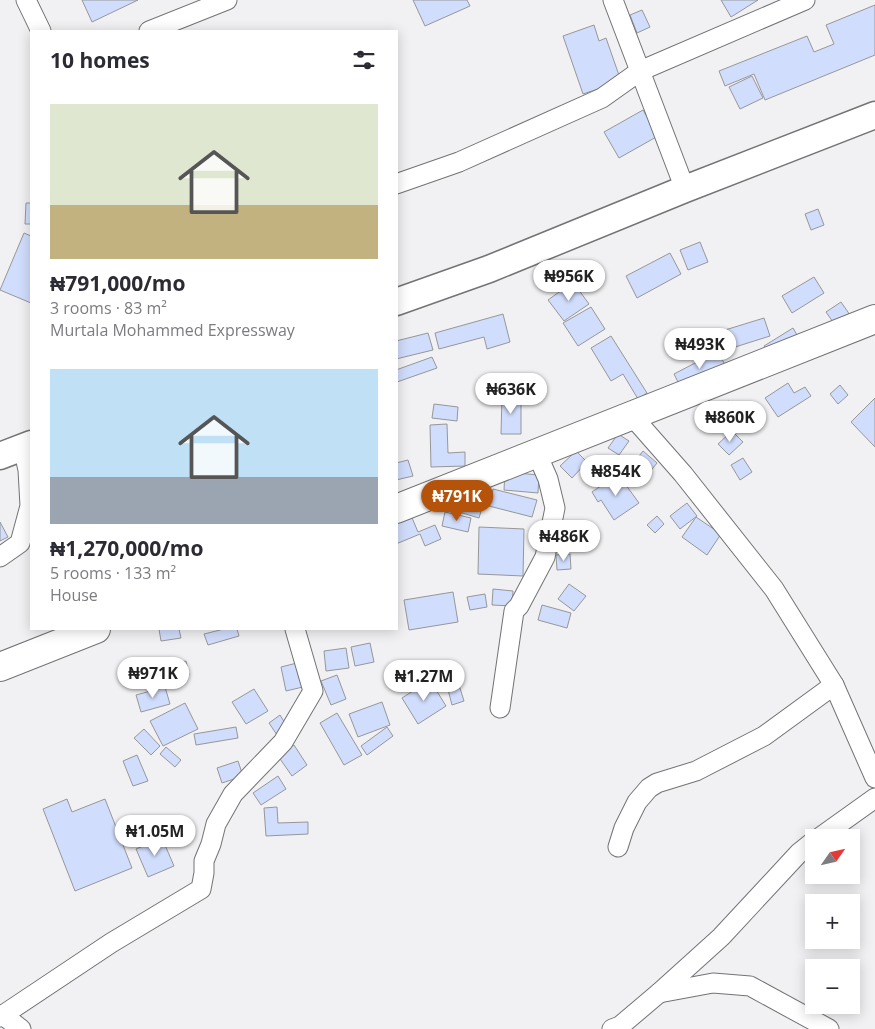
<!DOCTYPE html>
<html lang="en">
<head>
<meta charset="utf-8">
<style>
	:root { --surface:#fff; --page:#f7f7f7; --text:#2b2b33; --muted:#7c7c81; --accent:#b45309 }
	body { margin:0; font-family:"Open Sans",sans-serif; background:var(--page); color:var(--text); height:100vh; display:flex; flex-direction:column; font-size:19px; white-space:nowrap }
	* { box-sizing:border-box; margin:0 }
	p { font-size:16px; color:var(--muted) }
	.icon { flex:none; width:28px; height:28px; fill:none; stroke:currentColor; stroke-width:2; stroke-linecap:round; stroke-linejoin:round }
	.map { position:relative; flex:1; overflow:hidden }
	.panel { position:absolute; left:30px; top:30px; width:368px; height:600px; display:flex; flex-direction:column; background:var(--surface); border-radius:0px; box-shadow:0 2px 12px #0003 }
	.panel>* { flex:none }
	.needle { width:32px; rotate:56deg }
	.tools { position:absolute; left:805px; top:829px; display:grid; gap:10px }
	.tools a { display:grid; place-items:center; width:55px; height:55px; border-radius:0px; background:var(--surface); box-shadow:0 2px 12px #0003; font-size:25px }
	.price { position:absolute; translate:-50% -42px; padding:0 11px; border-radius:18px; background:#fff; color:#222; font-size:16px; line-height:32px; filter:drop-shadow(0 1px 2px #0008) }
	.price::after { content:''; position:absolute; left:50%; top:30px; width:15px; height:11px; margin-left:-8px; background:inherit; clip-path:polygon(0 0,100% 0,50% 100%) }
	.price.on { background:var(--accent); color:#fff }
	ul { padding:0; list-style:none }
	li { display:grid; align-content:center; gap:10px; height:265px; padding:0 20px }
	li span { display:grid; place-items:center; height:155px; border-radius:0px; color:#555 }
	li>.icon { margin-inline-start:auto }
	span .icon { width:90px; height:90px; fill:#fffc; stroke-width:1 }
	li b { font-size:21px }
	h2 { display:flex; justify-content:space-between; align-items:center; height:60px; padding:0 20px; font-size:21px }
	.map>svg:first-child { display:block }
</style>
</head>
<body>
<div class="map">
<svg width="875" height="1029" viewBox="0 0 875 1029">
	<rect width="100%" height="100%" fill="#f1f1f3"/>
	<g fill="#d1ddfc" stroke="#969798">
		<path d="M82 0H138L92 22Z"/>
		<path d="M413 0H467L470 6 425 26Z"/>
		<path d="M721 0H758L731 17Z"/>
		<path d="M875 5V55L765 100 754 74 725 86 719 71 807 36 814 52 834 44 826 25Z"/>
		<path d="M642 10 650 27 637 33 630 15Z"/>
		<path d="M594 25 599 41 606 38 621 81 583 94 563 36Z"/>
		<path d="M752 76 763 98 740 109 729 87Z"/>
		<path d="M643 110 658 136 619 158 604 132Z"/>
		<path d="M26 203H31V224H25Z"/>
		<path d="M818 209 824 225 811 230 805 214Z"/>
		<path d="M24 233 31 236V303L0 290Z"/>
		<path d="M700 242 708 262 688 270 680 250Z"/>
		<path d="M670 253 681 274 637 298 626 276Z"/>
		<path d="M814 277 824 293 792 313 782 296Z"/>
		<path d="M573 282 589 304 564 321 548 300Z"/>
		<path d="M841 302 850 315 835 325 826 312Z"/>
		<path d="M591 307 605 329 578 346 563 323Z"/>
		<path d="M503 314 510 342 487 349 484 337 439 349 435 333Z"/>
		<path d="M764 318 770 336 732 348 725 330Z"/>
		<path d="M793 328 800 340 771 358 764 346Z"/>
		<path d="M428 333 433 350 396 359V341Z"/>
		<path d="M611 336 647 393 638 399 623 374 611 381 591 348Z"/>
		<path d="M718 351 725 365 681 388 674 374Z"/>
		<path d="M432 357 437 368 397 382 396 370Z"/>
		<path d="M788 383 794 393 805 387 811 396 778 417 765 398Z"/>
		<path d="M840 385 848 395 838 404 830 394Z"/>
		<path d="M502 396H521V434H501Z"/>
		<path d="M875 398V447L851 422Z"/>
		<path d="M729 401 736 414 717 423 711 411Z"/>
		<path d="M434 404 458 407 457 421 432 418Z"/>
		<path d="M447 424 448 453 465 452V466L431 467 430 425Z"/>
		<path d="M732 431 743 442 729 455 718 444Z"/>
		<path d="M618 434 629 441 619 455 608 448Z"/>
		<path d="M576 451 587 462 572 478 560 466Z"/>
		<path d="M643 451 657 463 640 484 626 473Z"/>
		<path d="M743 458 752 472 740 480 731 465Z"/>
		<path d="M408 460 413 476 396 480V463Z"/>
		<path d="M505 472 539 475 538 493 504 490Z"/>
		<path d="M618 474 639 503 614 520 601 500 598 502 592 492Z"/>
		<path d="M455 489 485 498 479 518 449 509Z"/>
		<path d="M493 489 537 500 532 517 489 506Z"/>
		<path d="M687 503 697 516 680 529 670 516Z"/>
		<path d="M445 512 471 518 468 532 442 526Z"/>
		<path d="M410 513 418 532 435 525 441 539 425 546 420 534 396 544V518Z"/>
		<path d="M657 516 664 524 655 533 647 525Z"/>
		<path d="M696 517 721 534 707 555 682 537Z"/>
		<path d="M0 522 8 537 0 541Z"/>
		<path d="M479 527 524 529 523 576 478 574Z"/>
		<path d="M570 554 571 569 557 570 556 555Z"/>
		<path d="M569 584 586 596 574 611 558 599Z"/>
		<path d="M493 589 513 591 512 606 492 605Z"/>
		<path d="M453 592 458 622 409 630 404 600Z"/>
		<path d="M485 594 487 607 470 610 467 597Z"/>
		<path d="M542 605 571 613 567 628 538 620Z"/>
		<path d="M159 629H179L181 638 161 641Z"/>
		<path d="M224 629H237L239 636 208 645 204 634Z"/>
		<path d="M370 643 374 662 355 666 351 647Z"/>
		<path d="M346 648 349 668 326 671 324 651Z"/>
		<path d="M186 661 189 675 167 680 164 665Z"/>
		<path d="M301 662 307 686 286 691 281 667Z"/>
		<path d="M161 664 166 679 139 688 134 674Z"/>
		<path d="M403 670 411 683 398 690 391 677Z"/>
		<path d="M337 675 346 699 331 705 321 681Z"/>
		<path d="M430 680 446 706 418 724 402 698Z"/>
		<path d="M458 682 464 701 452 705 447 686Z"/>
		<path d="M165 687 170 704 141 712 136 695Z"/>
		<path d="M254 689 268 711 246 724 232 702Z"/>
		<path d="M382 702 390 725 358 737 349 714Z"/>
		<path d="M185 703 198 729 163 746 150 721Z"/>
		<path d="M337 713 362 755 344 765 320 723Z"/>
		<path d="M280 715 288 728 277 735 269 723Z"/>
		<path d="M236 727 238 738 196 745 194 734Z"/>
		<path d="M387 727 393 736 367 755 361 746Z"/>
		<path d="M144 729 160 746 151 755 134 738Z"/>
		<path d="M294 745 307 765 292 776 278 756Z"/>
		<path d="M166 747 181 760 175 767 160 754Z"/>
		<path d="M137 755 148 781 133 786 123 761Z"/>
		<path d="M238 761 243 776 222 783 217 768Z"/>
		<path d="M278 776 286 789 261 805 253 793Z"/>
		<path d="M67 799 72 812 105 799 132 868 75 891 43 809Z"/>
		<path d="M277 807 278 823 308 822V834L266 836 264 808Z"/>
		<path d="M156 818 162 831 146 840 139 827Z"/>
		<path d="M162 838 174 866 148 877 136 849Z"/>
	</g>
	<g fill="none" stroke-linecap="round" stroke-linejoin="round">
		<g stroke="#727374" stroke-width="21">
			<g id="minor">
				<path d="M26 0 41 31"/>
				<path d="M613 0 685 189"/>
				<path d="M149 31 227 0"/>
				<path d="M396 184 459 162 602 98 640 71 805 0"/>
				<path d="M632 416 683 474 774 589 834 685 875 778"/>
				<path d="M0 557 20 543 30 506 28 470 23 447"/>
				<path d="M500 708 514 611 519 606 545 557 555 508 548 479 537 454"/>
				<path d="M819 838 875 798"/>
				<path d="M618 847 624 828 637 802 649 788 657 783 696 771 764 736 834 685"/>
				<path d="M659 993 713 983 750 986 829 1029"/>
				<path d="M0 1015 4 1016 21 1029"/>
				<path d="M0 1017 111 943 201 889 204 873V861L211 844 216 824 233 794 283 742 313 691 295 629"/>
				<path d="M612 1029 620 1026 659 993 721 937 799 853 814 841"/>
			</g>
		</g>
		<g stroke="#727374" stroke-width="29">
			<g id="secondary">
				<path d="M396 302 489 269 685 189 875 115"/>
				<path d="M0 456 31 444"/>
			</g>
		</g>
		<g stroke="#727374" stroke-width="30">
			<g id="primary">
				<path d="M396 509 875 319"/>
				<path d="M0 667 96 629"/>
			</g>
		</g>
		<use href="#minor" stroke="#fff" stroke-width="19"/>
		<use href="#secondary" stroke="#fff" stroke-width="26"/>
		<use href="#primary" stroke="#fff" stroke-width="28"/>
	</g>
</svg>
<div class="tools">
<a><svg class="needle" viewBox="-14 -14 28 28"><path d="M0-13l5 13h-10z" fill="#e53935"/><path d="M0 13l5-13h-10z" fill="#7c7c81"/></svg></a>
<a>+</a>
<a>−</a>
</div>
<b class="price" style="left:569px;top:302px">₦956K</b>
<b class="price" style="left:700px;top:370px">₦493K</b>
<b class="price" style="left:511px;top:415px">₦636K</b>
<b class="price" style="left:730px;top:443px">₦860K</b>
<b class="price" style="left:616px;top:497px">₦854K</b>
<b class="price on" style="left:457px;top:522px">₦791K</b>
<b class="price" style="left:564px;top:562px">₦486K</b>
<b class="price" style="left:153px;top:699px">₦971K</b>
<b class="price" style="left:424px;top:702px">₦1.27M</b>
<b class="price" style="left:155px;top:857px">₦1.05M</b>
<section class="panel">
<h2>10 homes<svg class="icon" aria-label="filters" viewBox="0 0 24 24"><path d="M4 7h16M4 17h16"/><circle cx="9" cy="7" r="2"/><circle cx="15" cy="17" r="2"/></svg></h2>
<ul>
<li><span style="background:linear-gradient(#dfe7d0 65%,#c2b280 0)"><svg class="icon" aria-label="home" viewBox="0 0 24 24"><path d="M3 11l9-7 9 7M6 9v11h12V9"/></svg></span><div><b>₦791,000/mo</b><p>3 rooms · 83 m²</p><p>Murtala Mohammed Expressway</p></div></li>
<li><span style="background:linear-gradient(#bfe0f5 70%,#9aa5b1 0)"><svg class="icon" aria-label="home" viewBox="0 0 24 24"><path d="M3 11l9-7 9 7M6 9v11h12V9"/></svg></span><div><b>₦1,270,000/mo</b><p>5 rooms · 133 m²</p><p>House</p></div></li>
</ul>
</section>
</div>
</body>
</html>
